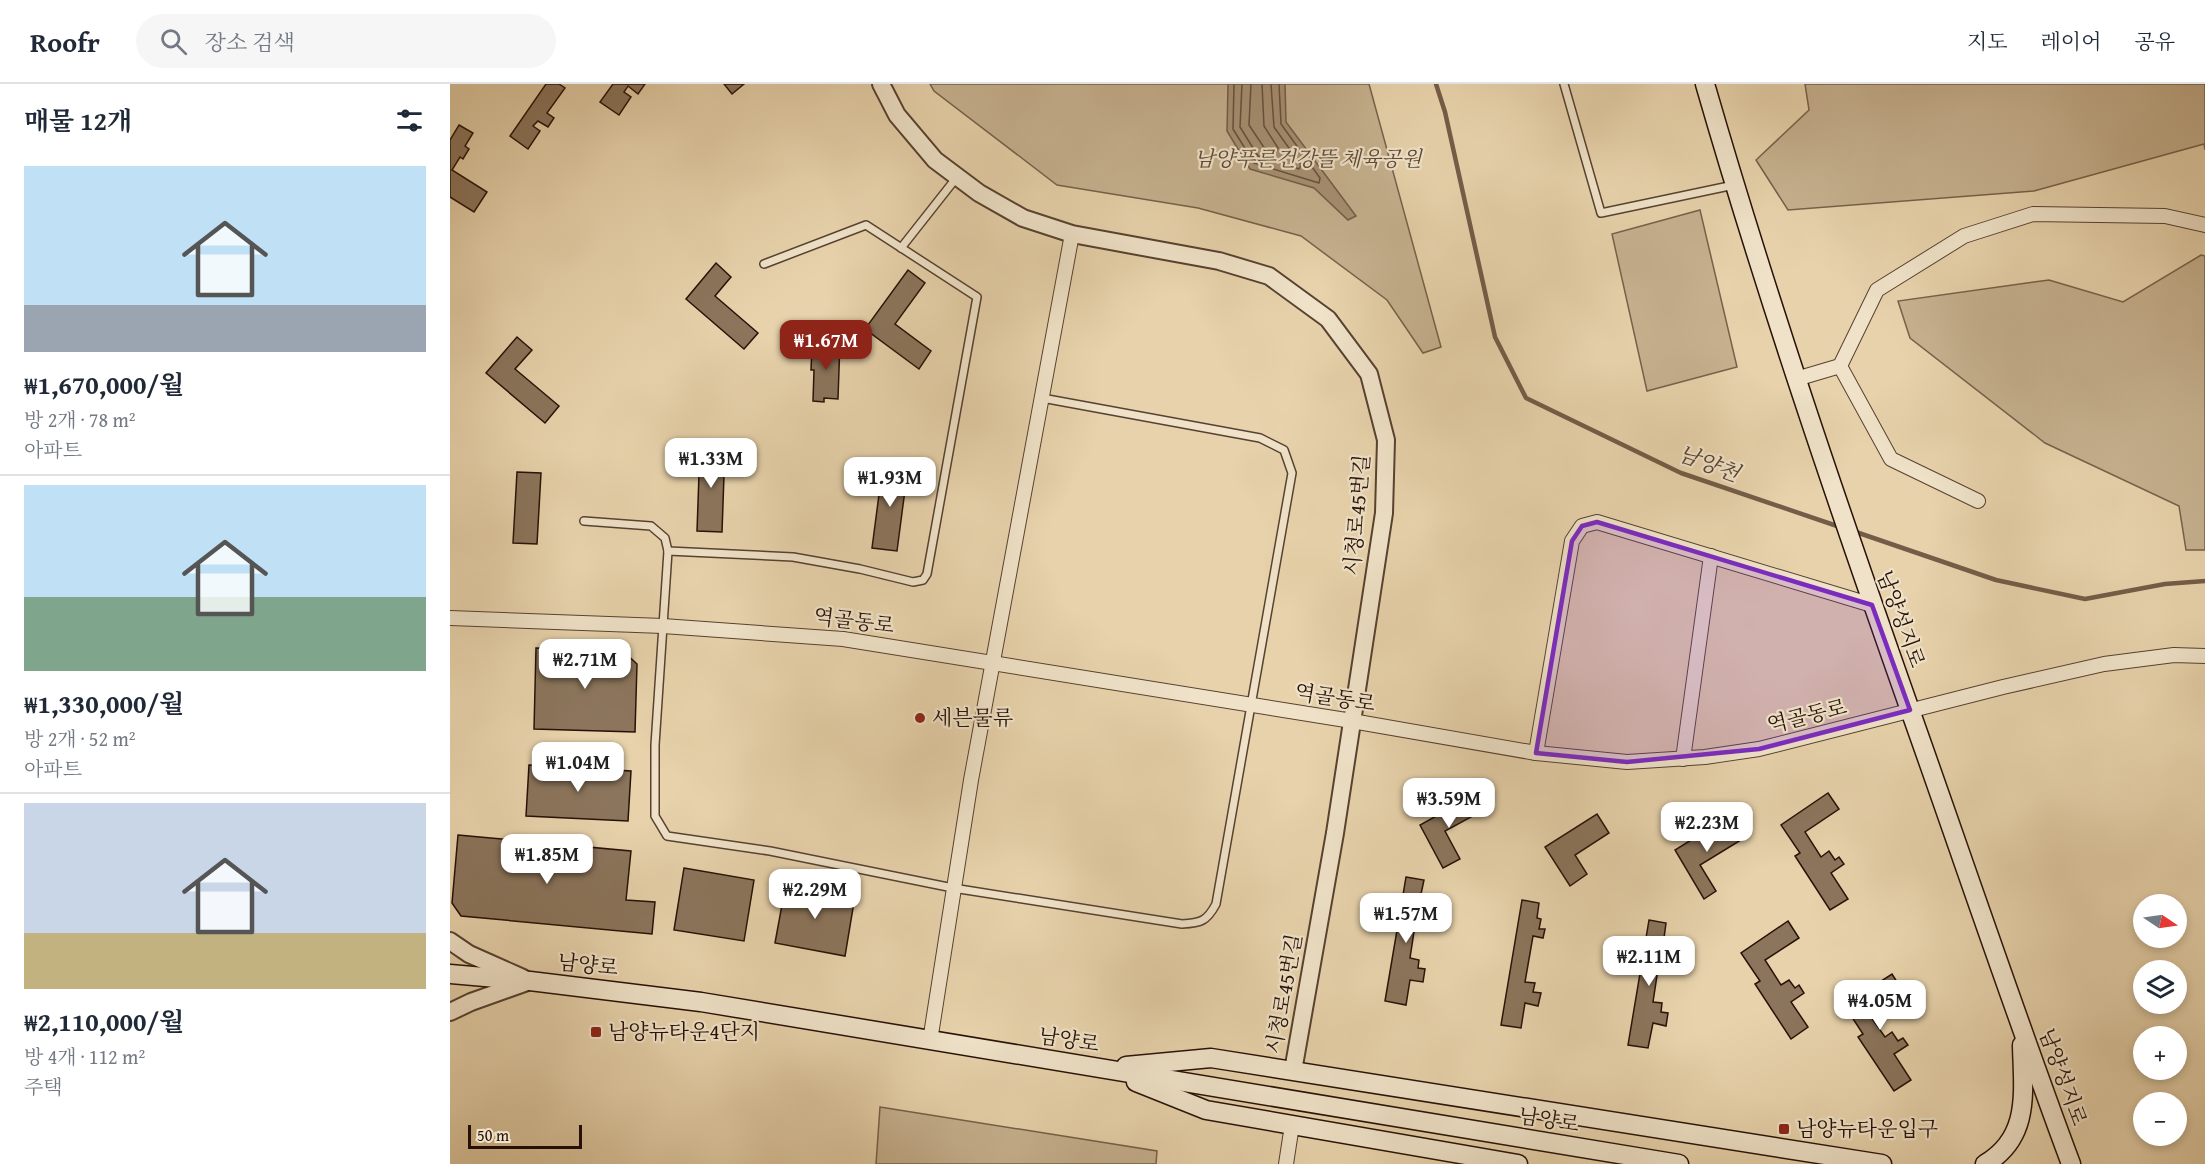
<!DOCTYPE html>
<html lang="ko">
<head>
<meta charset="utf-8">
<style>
	:root { --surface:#fff; --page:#f6f6f7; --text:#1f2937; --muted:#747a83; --line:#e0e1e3; --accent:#8f2418 }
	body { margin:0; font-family:"Gentium Book Plus","Noto Serif KR",serif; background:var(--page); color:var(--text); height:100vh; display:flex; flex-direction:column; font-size:22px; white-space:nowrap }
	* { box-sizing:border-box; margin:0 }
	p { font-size:20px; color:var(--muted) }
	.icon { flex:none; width:33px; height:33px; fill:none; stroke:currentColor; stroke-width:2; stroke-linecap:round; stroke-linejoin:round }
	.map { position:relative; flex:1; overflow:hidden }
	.drawer { display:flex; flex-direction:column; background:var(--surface); width:450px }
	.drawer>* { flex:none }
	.needle { width:39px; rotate:103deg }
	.controls { position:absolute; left:1683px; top:810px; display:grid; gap:12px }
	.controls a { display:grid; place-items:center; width:54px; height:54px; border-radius:50%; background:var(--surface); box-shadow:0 3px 9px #0003; font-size:30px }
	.scale { position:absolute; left:18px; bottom:15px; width:114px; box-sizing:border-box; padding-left:6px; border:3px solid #271107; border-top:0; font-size:16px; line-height:21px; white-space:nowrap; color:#271107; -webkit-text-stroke:4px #efe2c8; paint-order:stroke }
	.price { position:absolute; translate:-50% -51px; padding:0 14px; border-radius:12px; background:#fff; color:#222; font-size:20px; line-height:39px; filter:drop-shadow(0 2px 3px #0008) }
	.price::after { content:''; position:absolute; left:50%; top:36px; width:18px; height:14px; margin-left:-9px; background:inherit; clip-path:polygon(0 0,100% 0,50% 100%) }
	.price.on { background:var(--accent); color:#fff }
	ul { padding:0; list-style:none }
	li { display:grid; align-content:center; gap:12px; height:318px; padding:0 24px }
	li+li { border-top:2px solid var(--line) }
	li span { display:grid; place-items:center; height:186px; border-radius:0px; color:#555 }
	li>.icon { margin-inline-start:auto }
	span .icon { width:108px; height:108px; fill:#fffc; stroke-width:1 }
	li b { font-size:26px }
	h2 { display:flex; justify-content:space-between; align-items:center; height:72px; padding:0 24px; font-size:26px }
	header { display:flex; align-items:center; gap:36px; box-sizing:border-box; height:84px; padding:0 30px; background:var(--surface); border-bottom:2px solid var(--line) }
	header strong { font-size:28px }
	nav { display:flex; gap:33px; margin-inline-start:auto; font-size:21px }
	.search { width:420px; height:54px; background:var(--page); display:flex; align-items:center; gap:15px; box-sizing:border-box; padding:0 21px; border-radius:33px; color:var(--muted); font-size:22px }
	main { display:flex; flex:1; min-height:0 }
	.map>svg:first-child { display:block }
</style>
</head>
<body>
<header>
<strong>Roofr</strong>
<div class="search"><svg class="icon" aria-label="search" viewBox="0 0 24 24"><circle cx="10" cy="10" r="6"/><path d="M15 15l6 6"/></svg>장소 검색</div>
<nav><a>지도</a><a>레이어</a><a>공유</a></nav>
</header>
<main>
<section class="drawer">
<h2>매물 12개<svg class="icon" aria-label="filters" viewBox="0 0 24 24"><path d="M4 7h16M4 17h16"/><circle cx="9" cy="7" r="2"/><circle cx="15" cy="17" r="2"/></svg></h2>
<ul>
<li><span style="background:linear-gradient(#bfe0f5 75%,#9aa5b1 0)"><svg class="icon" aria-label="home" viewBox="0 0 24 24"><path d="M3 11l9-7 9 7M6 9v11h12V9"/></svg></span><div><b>₩1,670,000/월</b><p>방 2개 · 78 m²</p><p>아파트</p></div></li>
<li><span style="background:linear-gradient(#bfe0f5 60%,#7fa58c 0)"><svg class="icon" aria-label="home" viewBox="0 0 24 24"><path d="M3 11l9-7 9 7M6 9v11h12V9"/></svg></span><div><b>₩1,330,000/월</b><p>방 2개 · 52 m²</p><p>아파트</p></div></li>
<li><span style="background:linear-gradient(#c9d6e8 70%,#c2b280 0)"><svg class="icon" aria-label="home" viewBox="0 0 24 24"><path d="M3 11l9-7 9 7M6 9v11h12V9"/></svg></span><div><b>₩2,110,000/월</b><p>방 4개 · 112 m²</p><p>주택</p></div></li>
</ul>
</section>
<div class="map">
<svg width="1755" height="1080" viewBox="0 0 1755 1080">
	<rect width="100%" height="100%" fill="#e7d2ab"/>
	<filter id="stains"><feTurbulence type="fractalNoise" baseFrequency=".00333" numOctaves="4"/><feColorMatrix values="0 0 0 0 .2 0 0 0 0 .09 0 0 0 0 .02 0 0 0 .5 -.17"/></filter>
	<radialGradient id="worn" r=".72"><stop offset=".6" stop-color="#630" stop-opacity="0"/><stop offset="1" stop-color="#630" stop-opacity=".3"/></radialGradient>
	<g fill="#c6b18f" stroke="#76614b" stroke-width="1.5">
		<path d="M480 0H919L991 263 973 269 937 216 851 152 748 124 607 101 484 7Z"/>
		<path d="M1355 0H1755V66L1754 60 1584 107 1338 126 1306 76 1359 26Z"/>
		<path d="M1250 126 1287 283 1197 307 1162 150Z"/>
		<path d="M1751 171 1755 172V466H1736L1729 422 1595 359 1460 254 1448 217 1599 196 1673 218Z"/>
		<path d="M430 1023 707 1067 706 1080H426Z"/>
	</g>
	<path fill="#a69073" stroke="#735d48" stroke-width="1.5" d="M778 0H835L836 38 906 132 898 136 864 104 800 85 777 47Z"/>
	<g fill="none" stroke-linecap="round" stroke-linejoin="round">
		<g stroke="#66503d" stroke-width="1.5">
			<path d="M784 0 783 45 804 79 869 99 870 94 831 40 829 0"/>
			<path d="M792 0 790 43 808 72 849 85 851 81 824 43 821 0"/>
			<path d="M801 0 799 41 815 65 826 68 828 64 814 42 812 0"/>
		</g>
		<g stroke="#735d48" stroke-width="4.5">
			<path d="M986 0 995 28 1045 253 1076 314 1231 389 1390 443"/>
			<path d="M1403 447 1546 496 1635 515 1715 500 1755 497"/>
		</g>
	</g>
	<g fill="#8b755c" stroke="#271107" stroke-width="1.5">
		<path d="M96 0H109L115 4 97 29 104 34 98 43 88 37 83 42 90 47 78 65 60 52Z"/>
		<path d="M163 0H195L188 10 178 2 174 8 181 13 169 31 150 18Z"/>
		<path d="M274 0H294L282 10Z"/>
		<path d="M9 41 23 49 15 62 19 65 13 75 10 73 2 86 37 108 24 128 0 113V56Z"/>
		<path d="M266 179 281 193 265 212 308 249 294 265 236 215Z"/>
		<path d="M458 186 475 199 445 240 481 267 469 285 415 245Z"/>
		<path d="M67 253 82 266 65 285 109 322 95 339 36 289Z"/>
		<path d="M378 257H390L388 315 374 314V318L363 317 364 286H361L362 263 377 264Z"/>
		<path d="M250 362 275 363 272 448 247 447Z"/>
		<path d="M433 380 458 383 447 467 422 464Z"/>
		<path d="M67 388 91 389 87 460 63 459Z"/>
		<path d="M86 564 172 566 187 580 185 648 84 645Z"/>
		<path d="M79 681 181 687 178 737 76 732Z"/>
		<path d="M1378 709 1389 725 1355 748 1371 773 1379 767 1385 776 1389 773 1394 780 1381 789 1398 815 1380 826 1345 772 1350 769 1331 741Z"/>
		<path d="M1024 711 1032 727 995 747 1010 775 993 784 970 741Z"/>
		<path d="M1147 730 1159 749 1125 771 1137 790 1120 802 1095 763Z"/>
		<path d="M1278 733 1291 756 1250 781 1266 807 1254 815 1225 766Z"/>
		<path d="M8 751 181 767 176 816 205 818 202 850 11 832 2 819Z"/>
		<path d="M234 784 304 796 294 857 224 846Z"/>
		<path d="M956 793 974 796 971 810 976 811 974 821 979 822 978 830 967 828 960 874 969 876 968 884 975 885 973 898 960 896 956 921 935 917Z"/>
		<path d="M336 799 405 812 395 872 325 859Z"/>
		<path d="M1072 816 1089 819 1087 834 1091 835 1089 845H1095L1093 854 1083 852 1075 898 1085 899 1083 908 1091 909 1088 922 1075 919 1071 944 1051 941Z"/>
		<path d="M1199 836 1216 839 1214 854 1218 855 1217 865 1222 866 1220 874 1210 872 1203 918 1212 919 1211 928 1218 929 1216 942 1203 939 1198 964 1178 961Z"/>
		<path d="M1338 837 1349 854 1315 876 1331 901 1339 896 1345 904 1349 901 1354 909 1341 918 1358 943 1341 955 1305 900 1310 897 1291 869Z"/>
		<path d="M1442 890 1452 906 1418 929 1435 953 1442 948 1448 957 1453 954 1458 961 1444 970 1461 996 1444 1007 1408 953 1413 950 1394 921Z"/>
	</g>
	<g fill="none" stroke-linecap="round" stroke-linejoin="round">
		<g stroke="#574130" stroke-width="10">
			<g id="service">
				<path d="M1114 0 1151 129 1284 101"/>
				<path d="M451 164 507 93"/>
				<path d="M134 437 201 442 215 454 218 467 205 661V732L217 752 320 767 503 804 732 840C751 839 757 837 766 820L842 389 834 366 810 354 592 314"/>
				<path d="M218 467 343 473 410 485 463 498 473 496 477 490 527 213 416 141 314 180"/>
			</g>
		</g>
		<g stroke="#574130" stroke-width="16">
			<g id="minor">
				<path d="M1390 282 1441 375 1528 417"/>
				<path d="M1346 295 1390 282 1427 206 1514 152 1583 130 1715 132 1755 141"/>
				<path d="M0 534 213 542 393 555 902 637 1086 669 1177 678 1255 673 1309 665 1553 603 1654 580 1724 571 1755 572"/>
				<path d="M1086 669 1122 457 1132 442 1147 438 1422 521"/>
				<path d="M1233 675 1261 472"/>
				<path d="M480 957 521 696 622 150"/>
				<path d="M836 1080 842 1041"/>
			</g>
		</g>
		<g stroke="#574130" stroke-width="20">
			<g id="tertiary">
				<path d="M431 0 447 31 485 76 529 109 573 134 622 150 769 177 819 192 878 235 919 290 936 356 934 429 885 749 843 987"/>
				<path d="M0 857 19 870 73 894"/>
				<path d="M0 928 21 918 80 897"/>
			</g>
		</g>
		<g stroke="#271107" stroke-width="21">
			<g id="secondary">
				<path d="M1255 0C1316 211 1387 419 1460 626 1514 778 1565 930 1621 1080"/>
				<path d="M0 890 80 897 251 918 1229 1080"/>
				<path d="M676 982 761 974 1432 1080"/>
				<path d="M686 998 756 1026 1068 1080"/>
				<path d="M1535 1080C1581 1053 1573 1007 1572 961"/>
			</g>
		</g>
		<use href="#service" stroke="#efe2c8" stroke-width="7"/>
		<use href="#minor" stroke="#efe2c8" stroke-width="14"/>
		<use href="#tertiary" stroke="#efe2c8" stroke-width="16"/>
		<use href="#secondary" stroke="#efe2c8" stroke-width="18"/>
	</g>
	<path fill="#7b2cbf" fill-opacity="0.2" stroke="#7b2cbf" stroke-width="4.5" stroke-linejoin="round" d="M1147 438 1422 521 1460 626 1309 665 1177 678 1086 669 1122 457 1132 442Z"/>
	<g fill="#8f2418" stroke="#efe2c8" stroke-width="2">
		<circle cx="470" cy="634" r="6"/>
		<rect x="140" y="942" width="12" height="12" rx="3"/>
		<rect x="1328" y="1039" width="12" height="12" rx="3"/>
	</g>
	<g text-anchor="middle" stroke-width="4.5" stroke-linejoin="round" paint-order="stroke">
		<g font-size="21" font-style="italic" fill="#5f4937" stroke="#efe2c8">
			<text x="858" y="82">남양푸른건강뜰 체육공원</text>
		</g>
		<g font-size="21" fill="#271107" stroke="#efe2c8">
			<text transform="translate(907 431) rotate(-85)" y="7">시청로45번길</text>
			<text transform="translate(1451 535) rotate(70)" y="7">남양성지로</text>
			<text transform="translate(404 537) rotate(7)" y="7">역골동로</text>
			<text transform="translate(885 614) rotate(9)" y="7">역골동로</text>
			<text transform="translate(1357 632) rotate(-14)" y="7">역골동로</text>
			<text transform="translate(138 881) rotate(6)" y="7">남양로</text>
			<text transform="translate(834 910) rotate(-80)" y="7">시청로45번길</text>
			<text transform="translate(619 956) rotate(9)" y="7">남양로</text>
			<text transform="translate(1613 993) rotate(70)" y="7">남양성지로</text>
			<text transform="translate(1099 1036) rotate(9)" y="7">남양로</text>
		</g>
		<g font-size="21" fill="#271107" stroke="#efe2c8" text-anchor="start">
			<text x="482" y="641">세븐물류</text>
			<text x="158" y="955">남양뉴타운4단지</text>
			<text x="1346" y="1052">남양뉴타운입구</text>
		</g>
		<g font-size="22" font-style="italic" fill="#5a4432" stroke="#efe2c8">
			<text transform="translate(1259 379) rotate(21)" y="8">남양천</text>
		</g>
	</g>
	<rect width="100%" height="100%" filter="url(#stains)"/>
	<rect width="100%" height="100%" fill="url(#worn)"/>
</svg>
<div class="controls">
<a><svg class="needle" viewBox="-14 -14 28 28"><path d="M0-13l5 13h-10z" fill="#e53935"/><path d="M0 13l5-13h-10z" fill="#747a83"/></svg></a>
<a><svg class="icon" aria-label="layers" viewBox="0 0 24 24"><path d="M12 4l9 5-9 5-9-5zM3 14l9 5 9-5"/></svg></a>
<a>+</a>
<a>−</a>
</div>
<div class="scale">50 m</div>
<b class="price on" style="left:376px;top:287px">₩1.67M</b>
<b class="price" style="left:261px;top:405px">₩1.33M</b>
<b class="price" style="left:440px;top:424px">₩1.93M</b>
<b class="price" style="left:135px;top:606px">₩2.71M</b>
<b class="price" style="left:128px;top:709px">₩1.04M</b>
<b class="price" style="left:999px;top:745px">₩3.59M</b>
<b class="price" style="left:1257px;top:769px">₩2.23M</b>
<b class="price" style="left:97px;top:801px">₩1.85M</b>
<b class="price" style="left:365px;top:836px">₩2.29M</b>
<b class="price" style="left:956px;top:860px">₩1.57M</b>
<b class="price" style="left:1199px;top:903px">₩2.11M</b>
<b class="price" style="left:1430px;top:947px">₩4.05M</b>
</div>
</main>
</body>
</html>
